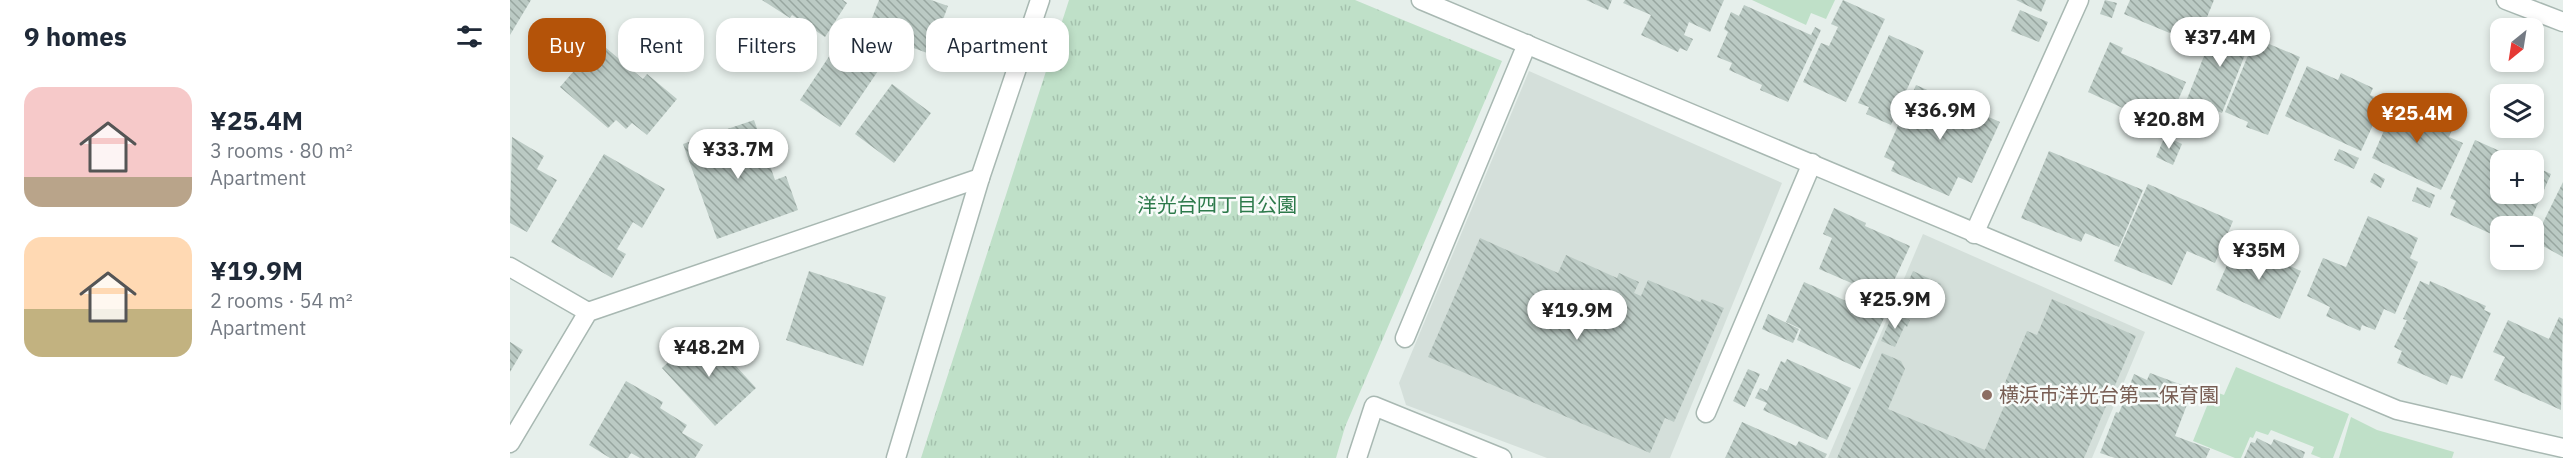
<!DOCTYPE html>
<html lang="en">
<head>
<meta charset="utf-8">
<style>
	:root { --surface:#fff; --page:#f2f2f3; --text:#1f2937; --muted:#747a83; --accent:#b45309 }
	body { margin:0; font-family:"IBM Plex Sans","Noto Sans JP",sans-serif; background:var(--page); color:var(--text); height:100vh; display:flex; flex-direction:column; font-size:22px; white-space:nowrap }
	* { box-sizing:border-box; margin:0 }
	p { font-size:20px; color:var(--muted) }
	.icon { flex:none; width:33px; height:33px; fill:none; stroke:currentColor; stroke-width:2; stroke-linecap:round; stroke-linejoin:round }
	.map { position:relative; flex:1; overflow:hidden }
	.drawer { display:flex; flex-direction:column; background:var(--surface); width:510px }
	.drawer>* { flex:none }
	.top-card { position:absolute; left:18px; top:18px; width:570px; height:54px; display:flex; gap:12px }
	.needle { width:39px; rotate:210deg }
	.tools { position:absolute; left:1980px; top:18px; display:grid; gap:12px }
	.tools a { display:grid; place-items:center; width:54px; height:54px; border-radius:12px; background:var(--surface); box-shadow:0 3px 9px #0003; font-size:30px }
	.price { position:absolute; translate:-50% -51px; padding:0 14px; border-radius:21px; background:#fff; color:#222; font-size:20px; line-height:39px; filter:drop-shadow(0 2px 3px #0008) }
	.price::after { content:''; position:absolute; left:50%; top:36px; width:18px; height:14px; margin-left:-9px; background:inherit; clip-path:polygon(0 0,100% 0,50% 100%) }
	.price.active { background:var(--accent); color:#fff }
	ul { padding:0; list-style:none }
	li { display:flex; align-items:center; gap:18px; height:150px; padding:0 24px }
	li span { display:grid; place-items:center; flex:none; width:168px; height:120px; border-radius:18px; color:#555 }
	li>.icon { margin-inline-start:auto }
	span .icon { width:72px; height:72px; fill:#fffc; stroke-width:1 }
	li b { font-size:26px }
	h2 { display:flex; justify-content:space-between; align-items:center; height:72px; padding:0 24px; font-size:26px }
	.tag { padding:0 21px; border-radius:18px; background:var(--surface); box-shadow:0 3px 9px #0003; font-size:21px; line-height:54px }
	.tag.active { background:var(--accent); color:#fff }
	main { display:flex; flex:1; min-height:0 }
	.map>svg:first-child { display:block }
</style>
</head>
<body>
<main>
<section class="drawer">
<h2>9 homes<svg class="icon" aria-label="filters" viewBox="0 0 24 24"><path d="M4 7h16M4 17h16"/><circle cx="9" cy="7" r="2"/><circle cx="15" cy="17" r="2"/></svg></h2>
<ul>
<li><span style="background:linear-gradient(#f6c9c9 75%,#b9a48a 0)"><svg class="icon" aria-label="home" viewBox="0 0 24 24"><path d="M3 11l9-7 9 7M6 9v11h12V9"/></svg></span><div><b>¥25.4M</b><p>3 rooms · 80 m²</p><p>Apartment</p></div></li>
<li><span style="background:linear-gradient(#ffd9b3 60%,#c2b280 0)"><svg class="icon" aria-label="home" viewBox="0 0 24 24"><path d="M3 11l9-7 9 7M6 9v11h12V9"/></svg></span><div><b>¥19.9M</b><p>2 rooms · 54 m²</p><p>Apartment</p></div></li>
</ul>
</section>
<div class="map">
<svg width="2053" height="458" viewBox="0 0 2053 458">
	<defs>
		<pattern id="park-tufts" width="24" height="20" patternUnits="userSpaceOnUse" patternTransform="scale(1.5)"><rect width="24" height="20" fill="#bfe0c8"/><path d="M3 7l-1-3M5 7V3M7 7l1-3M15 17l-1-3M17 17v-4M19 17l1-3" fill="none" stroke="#a4c1ad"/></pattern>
		<pattern id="building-back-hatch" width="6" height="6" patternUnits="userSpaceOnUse" patternTransform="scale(1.5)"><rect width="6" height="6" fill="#bbcac4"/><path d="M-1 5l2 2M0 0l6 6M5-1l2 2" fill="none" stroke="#98a6a0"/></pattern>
	</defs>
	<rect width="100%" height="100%" fill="#e6efeb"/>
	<g fill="#d4dfda">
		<path d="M1019 71 1272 183 1160 458H1037L896 405 889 383Z"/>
		<path d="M1413 234 1635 332 1582 458H1318Z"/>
	</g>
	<g fill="#bfe0c8">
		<path d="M1242 0H1325L1316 19 1301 13 1296 25Z"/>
		<path d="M1726 367 1839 414 1823 458H1811L1801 454 1804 447 1761 430 1758 435 1746 431 1743 438 1740 437 1731 458H1725L1683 441 1703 391 1714 395Z"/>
		<path d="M1841 417 1867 430 1944 452 1942 458H1829Z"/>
	</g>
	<path fill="url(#park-tufts)" d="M559 0H845L992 61 835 427 826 458H411Z"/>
	<g fill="url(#building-back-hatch)">
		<path d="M0 0H21L0 35Z"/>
		<path d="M252 0H333L337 3 315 37 282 15 280 18Z"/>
		<path d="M369 0H421L438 6 420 54 357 31Z"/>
		<path d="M1076 0H1102L1098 10Z"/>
		<path d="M1115 0H1214L1200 32 1179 22 1174 35 1183 39 1177 51 1170 48 1168 52 1131 35 1141 15 1113 3Z"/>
		<path d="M1333 0 1375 19 1336 102 1293 82 1311 43 1319 46 1328 27 1321 24Z"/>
		<path d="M1506 0H1536L1531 12Z"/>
		<path d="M1595 0 1607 3 1602 18 1590 14Z"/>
		<path d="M1620 0H1704L1686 44 1614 14Z"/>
		<path d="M1234 5 1301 35 1305 27 1311 30 1278 102 1250 90 1252 85 1219 70 1222 63 1207 57 1218 32 1214 29 1221 12 1229 16Z"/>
		<path d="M1510 10 1538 22 1529 42 1501 31Z"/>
		<path d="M1707 23 1742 37 1712 113 1677 99Z"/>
		<path d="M1379 35 1414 51 1381 125 1356 114 1359 107 1348 103Z"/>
		<path d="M1745 38 1790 57 1758 135 1736 127 1738 122 1715 112Z"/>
		<path d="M89 42 133 79 137 74 167 99 137 135 122 123 116 129 106 120 98 128 50 87Z"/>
		<path d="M1600 42 1613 48 1611 53 1676 82 1656 128 1578 92Z"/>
		<path d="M324 49 346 64 351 56 370 68 330 127 290 100Z"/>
		<path d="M1797 66 1828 80 1831 73 1863 88 1860 95 1874 101 1851 151 1775 116Z"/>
		<path d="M382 84 421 113 384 163 345 134Z"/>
		<path d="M1406 85 1490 122 1462 183 1448 177 1439 196 1381 171 1385 162 1374 157Z"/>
		<path d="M1886 96 1916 109 1913 116 1942 130 1939 137 1953 143 1931 190 1862 158 1876 126 1872 125Z"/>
		<path d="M244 120 265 180 276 176 288 210 207 239 173 144Z"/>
		<path d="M1655 136 1672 144 1663 165 1646 157Z"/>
		<path d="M2 137 34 156 27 169 47 180 17 232 0 223Z"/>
		<path d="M1965 140 2010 160H1990V194H2024V166L2041 174 2018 226H1990V238L1940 215 1946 201 1940 198Z"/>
		<path d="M1829 149 1849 158 1844 169 1824 160Z"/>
		<path d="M1539 151 1633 190 1609 247 1575 233 1571 242 1511 218Z"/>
		<path d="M94 154 155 189 132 228 123 222 107 249 116 254 102 278 41 242Z"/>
		<path d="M1864 173 1875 179 1871 188 1860 182Z"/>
		<path d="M2053 182V257L2024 241Z"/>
		<path d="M1638 184 1723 221 1705 263 1677 251 1662 285 1604 261Z"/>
		<path d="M1907 187 1925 195 1920 208 1902 201Z"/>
		<path d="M1324 208 1356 223 1355 226 1400 246 1376 298 1309 269 1322 238 1313 234Z"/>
		<path d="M1858 216 1908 238 1900 258 1908 262 1885 314 1874 309 1865 330 1852 325 1850 331 1816 316 1820 307 1797 296 1813 258 1836 267Z"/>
		<path d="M970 238 1048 273 1056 255 1107 278 1109 273 1129 282 1124 293 1131 296 1138 280 1190 302 1192 299 1214 308 1164 422 1155 418 1140 453 918 357Z"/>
		<path d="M1733 245 1791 271 1770 319 1706 290 1725 247 1731 250Z"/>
		<path d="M299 271 376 297 353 366 276 340Z"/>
		<path d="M1403 271 1431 284 1428 288 1433 291 1423 311 1392 296Z"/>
		<path d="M1910 281 1919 285 1920 281 1976 306 1974 310 1981 313 1952 379 1941 375 1937 385 1887 363 1892 351 1884 347 1897 320 1893 319Z"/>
		<path d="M1294 282 1374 318 1350 369 1287 340 1291 329 1276 322Z"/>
		<path d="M1542 299 1626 336 1574 458H1327L1372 353 1391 361 1395 369 1378 409 1475 450 1502 388 1494 385 1517 331 1527 335Z"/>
		<path d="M1383 313 1400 320 1397 327 1395 325 1385 347 1371 341Z"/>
		<path d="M1258 314 1289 329 1283 343 1252 329Z"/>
		<path d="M2049 317 2053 319 2051 410 1984 380 1995 357 1983 352 1998 320 2039 339Z"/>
		<path d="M193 330 246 388 205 426 152 368Z"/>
		<path d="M0 342 13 350 0 372Z"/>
		<path d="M1277 359 1341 388 1317 440 1253 410 1257 403 1245 398 1250 388 1257 391 1271 361 1275 363Z"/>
		<path d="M1238 369 1250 374 1235 407 1223 401Z"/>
		<path d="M1640 373 1683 389 1665 436 1700 449 1696 458H1605L1590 453 1606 412 1609 413 1624 374 1637 380Z"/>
		<path d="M116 381 153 402 150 408 177 425 172 433 193 445 185 458H130L121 453 118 458H100L79 445Z"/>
		<path d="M1232 422 1286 446 1289 441 1317 454 1315 458H1215Z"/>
		<path d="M1747 438 1761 445 1764 439 1795 452 1793 458H1734L1741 442 1745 443Z"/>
	</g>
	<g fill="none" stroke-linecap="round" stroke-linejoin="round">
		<g stroke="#a8b8b2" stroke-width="21">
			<g id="minor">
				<path d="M911 0 1887 410 2053 448"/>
				<path d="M1996 0 2053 22"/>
				<path d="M1464 234 1569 0"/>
				<path d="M0 267 78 312"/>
				<path d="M895 338 1017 44"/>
				<path d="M1196 413 1302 163"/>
				<path d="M0 443 78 312 470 178"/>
				<path d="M386 458 470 178 530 0"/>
				<path d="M847 458 864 406 992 458"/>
			</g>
		</g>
		<use href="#minor" stroke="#fff" stroke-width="18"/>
	</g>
	<circle fill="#8d6e63" stroke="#f7fbf9" stroke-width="2" cx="1477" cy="395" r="6"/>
	<g text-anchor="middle" stroke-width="5" stroke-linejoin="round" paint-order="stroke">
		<g font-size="20" fill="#2d7a4b" stroke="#f7fbf9">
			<text x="707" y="212">洋光台四丁目公園</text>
		</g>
		<g font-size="20" fill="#785e54" stroke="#f7fbf9" text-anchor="start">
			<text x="1489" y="402">横浜市洋光台第二保育園</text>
		</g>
	</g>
</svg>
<div class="tools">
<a><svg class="needle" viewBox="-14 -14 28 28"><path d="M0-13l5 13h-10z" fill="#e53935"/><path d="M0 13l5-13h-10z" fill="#747a83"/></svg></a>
<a><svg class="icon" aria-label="layers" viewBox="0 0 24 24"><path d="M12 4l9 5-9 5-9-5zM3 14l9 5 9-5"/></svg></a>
<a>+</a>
<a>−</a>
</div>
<b class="price" style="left:1710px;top:68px">¥37.4M</b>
<b class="price" style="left:1430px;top:141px">¥36.9M</b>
<b class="price active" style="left:1907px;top:144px">¥25.4M</b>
<b class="price" style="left:1659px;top:150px">¥20.8M</b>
<b class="price" style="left:228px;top:180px">¥33.7M</b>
<b class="price" style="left:1749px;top:281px">¥35M</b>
<b class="price" style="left:1385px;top:330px">¥25.9M</b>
<b class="price" style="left:1067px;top:341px">¥19.9M</b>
<b class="price" style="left:199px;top:378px">¥48.2M</b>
<div class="top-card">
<a class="tag active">Buy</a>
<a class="tag">Rent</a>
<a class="tag">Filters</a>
<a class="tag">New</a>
<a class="tag">Apartment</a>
</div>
</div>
</main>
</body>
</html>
